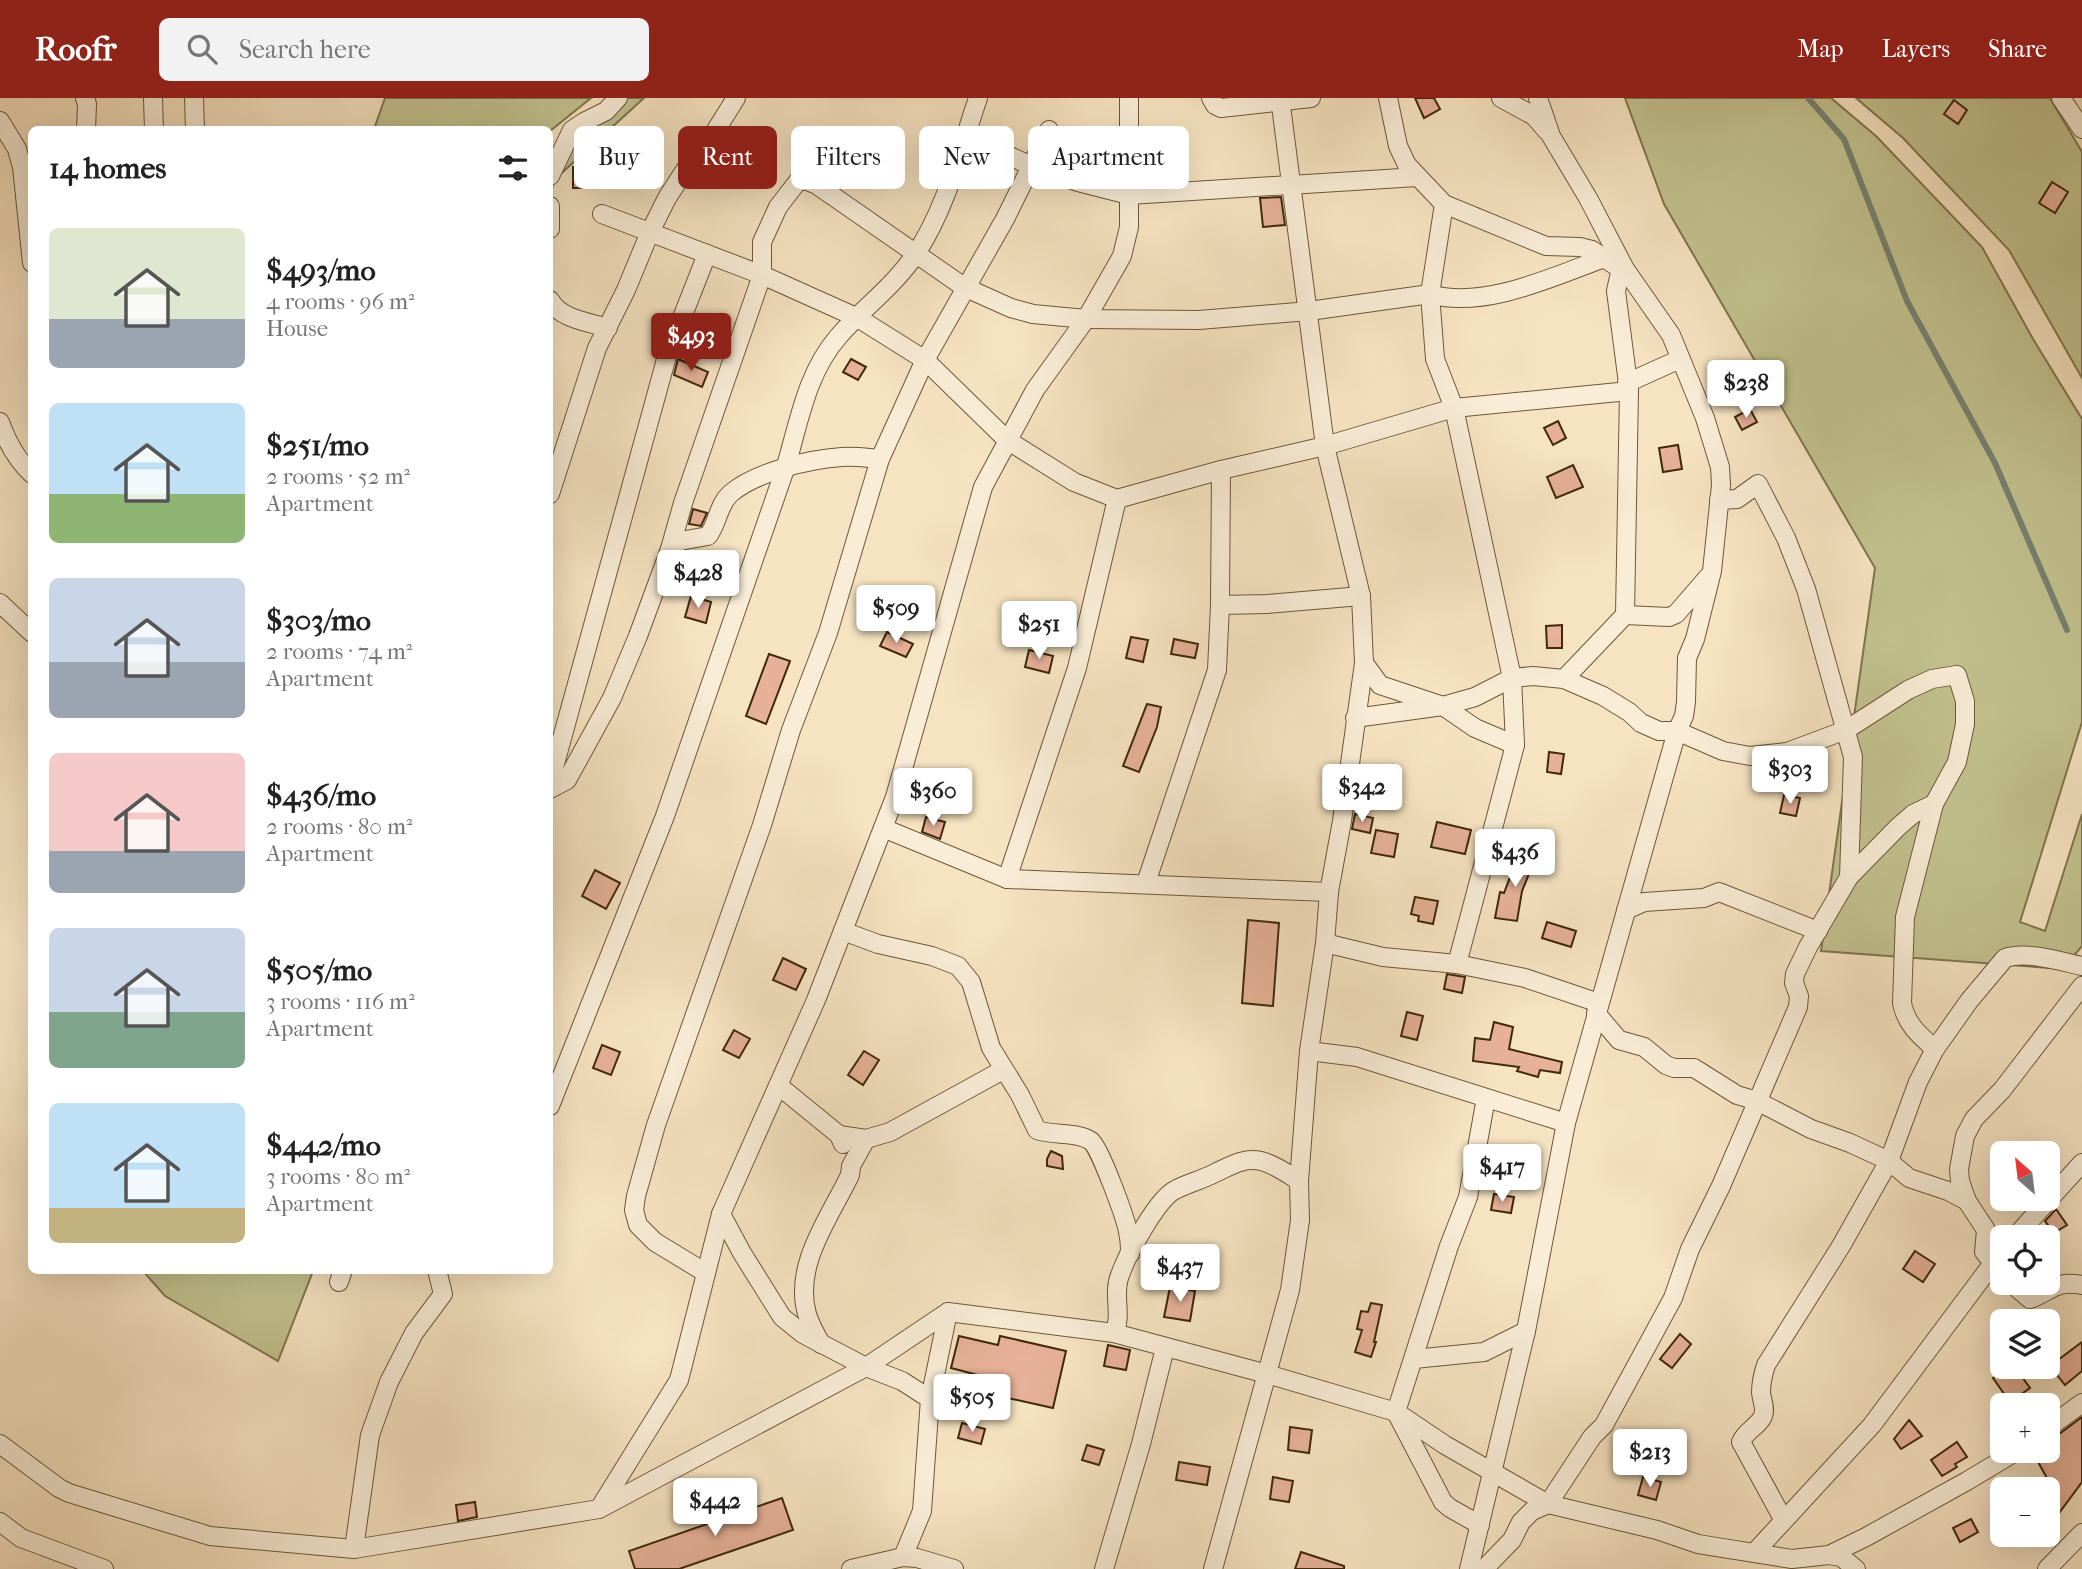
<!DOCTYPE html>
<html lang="en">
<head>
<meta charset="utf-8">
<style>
	:root { --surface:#fff; --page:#f2f2f2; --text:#222; --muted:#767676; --accent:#8f2418 }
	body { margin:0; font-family:"IM FELL French Canon",serif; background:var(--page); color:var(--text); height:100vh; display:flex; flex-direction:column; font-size:26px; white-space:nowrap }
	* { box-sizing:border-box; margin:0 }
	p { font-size:23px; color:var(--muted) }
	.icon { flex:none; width:38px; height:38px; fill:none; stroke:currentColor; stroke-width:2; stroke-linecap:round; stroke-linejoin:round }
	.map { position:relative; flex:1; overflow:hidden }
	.sheet { position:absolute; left:28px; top:28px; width:525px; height:1148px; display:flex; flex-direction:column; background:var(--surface); border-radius:10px; box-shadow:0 7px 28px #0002 }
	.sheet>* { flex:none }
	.banner { position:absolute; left:574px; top:28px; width:665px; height:63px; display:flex; gap:14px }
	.needle { width:46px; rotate:332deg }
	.buttons { position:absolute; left:1990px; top:1043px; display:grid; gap:14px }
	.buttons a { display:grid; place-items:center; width:70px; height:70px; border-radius:10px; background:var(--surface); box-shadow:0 7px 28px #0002; font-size:35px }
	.price { position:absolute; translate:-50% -60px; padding:0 16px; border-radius:7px; background:#fff; color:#222; font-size:23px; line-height:46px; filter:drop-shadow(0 2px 4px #0008) }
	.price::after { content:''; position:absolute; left:50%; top:42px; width:21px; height:16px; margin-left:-10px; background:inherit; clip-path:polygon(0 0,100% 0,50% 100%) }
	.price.on { background:var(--accent); color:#fff }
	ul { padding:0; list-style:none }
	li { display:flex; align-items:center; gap:21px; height:175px; padding:0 21px }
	li span { display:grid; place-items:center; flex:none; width:196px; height:140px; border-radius:10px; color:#555 }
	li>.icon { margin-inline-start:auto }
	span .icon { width:84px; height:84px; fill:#fffc; stroke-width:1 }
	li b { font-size:30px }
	h2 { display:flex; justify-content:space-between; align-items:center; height:84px; padding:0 21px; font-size:30px }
	.tag { padding:0 24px; border-radius:10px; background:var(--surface); box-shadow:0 7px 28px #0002; font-size:24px; line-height:63px }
	.tag.on { background:var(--accent); color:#fff }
	header { display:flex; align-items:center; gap:42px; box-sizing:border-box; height:98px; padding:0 35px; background:var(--accent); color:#fff }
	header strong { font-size:33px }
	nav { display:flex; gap:38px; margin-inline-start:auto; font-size:24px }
	.search { width:490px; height:63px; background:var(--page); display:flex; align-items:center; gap:18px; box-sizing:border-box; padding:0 24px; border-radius:10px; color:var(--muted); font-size:26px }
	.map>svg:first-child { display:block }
</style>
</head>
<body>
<header>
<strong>Roofr</strong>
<div class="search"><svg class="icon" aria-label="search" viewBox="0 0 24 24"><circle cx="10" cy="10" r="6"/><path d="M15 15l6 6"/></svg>Search here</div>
<nav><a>Map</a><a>Layers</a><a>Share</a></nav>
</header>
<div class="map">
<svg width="2082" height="1471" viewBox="0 0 2082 1471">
	<rect width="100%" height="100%" fill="#f6e3c1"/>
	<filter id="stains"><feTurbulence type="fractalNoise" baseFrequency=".00286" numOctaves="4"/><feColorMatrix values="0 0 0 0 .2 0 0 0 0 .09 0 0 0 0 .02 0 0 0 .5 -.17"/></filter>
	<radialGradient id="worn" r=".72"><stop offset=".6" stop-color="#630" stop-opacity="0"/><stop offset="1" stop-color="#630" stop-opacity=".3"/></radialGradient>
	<g fill="#c2c28f" stroke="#80754e" stroke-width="2">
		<path d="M385 0H591L550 33 374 31Z"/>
		<path d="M621 0H644L554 82 550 101V56Z"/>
		<path d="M1625 0H1831L1876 38 1982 149 2033 241 2082 321V624L2020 824 2045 833 2082 716V848L2063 871 1821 853 1875 470 1664 106Z"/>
		<path d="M1856 0H2050L2082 54V280L2009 152 1903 40Z"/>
		<path d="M143 1173H313L278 1263 165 1198Z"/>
	</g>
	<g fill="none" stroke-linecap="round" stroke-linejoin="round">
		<path stroke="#778271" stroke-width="6" d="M1808 0 1844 41 1907 203 1995 365 2067 532"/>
	</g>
	<g fill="#e6b198" stroke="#3f280c" stroke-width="2">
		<path d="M1415 0H1434L1440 11 1424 20Z"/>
		<path d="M1954 2 1967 12 1958 26 1944 16Z"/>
		<path d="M573 69H592L591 90H573Z"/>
		<path d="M2052 84 2068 94 2055 115 2039 105Z"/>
		<path d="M1281 99 1285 127 1263 129 1260 100Z"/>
		<path d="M678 261 708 274 702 289 674 277Z"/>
		<path d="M851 261 866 269 858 282 843 274Z"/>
		<path d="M1750 311 1757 324 1742 332 1735 319Z"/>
		<path d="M1558 323 1566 340 1553 347 1544 330Z"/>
		<path d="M1678 347 1682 371 1663 374 1659 350Z"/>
		<path d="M1573 367 1583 389 1556 400 1547 379Z"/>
		<path d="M693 411 707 415 701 428 689 426Z"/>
		<path d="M691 498 711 504 706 525 685 519Z"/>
		<path d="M1562 527V550H1547L1546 528Z"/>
		<path d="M887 534 913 546 906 559 880 548Z"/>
		<path d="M1131 539 1148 542 1143 564 1126 560Z"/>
		<path d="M1174 541 1198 546 1195 560 1171 556Z"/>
		<path d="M1029 552 1053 558 1049 575 1025 569Z"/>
		<path d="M769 556 790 563 766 626 746 618Z"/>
		<path d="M1147 606 1161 609 1157 629 1139 674 1123 668Z"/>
		<path d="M1549 654 1564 656 1561 676 1547 674Z"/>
		<path d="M1784 697 1800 700 1796 718 1780 715Z"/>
		<path d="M1355 716 1373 720 1370 735 1352 731Z"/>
		<path d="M926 719 945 724 940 741 922 734Z"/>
		<path d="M1437 724 1471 732 1465 756 1431 749Z"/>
		<path d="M1376 732 1398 736 1394 759 1371 755Z"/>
		<path d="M1520 753 1535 761 1522 793 1517 823 1495 820 1500 794 1504 795Z"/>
		<path d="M595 772 620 785 606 811 582 798Z"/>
		<path d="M1415 799 1438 803 1433 826 1418 823 1419 818 1411 816Z"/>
		<path d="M1248 822 1279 825 1273 908 1242 905Z"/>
		<path d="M1547 824 1576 833 1571 849 1542 840Z"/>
		<path d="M783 860 806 871 796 892 773 882Z"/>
		<path d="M1447 876 1465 879 1462 895 1444 891Z"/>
		<path d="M1407 914 1423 918 1417 942 1401 938Z"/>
		<path d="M1494 924 1513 929 1509 951 1562 964 1560 975 1540 972 1538 979 1517 973 1519 969 1473 963 1475 940 1490 942Z"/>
		<path d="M734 932 750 941 739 960 723 952Z"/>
		<path d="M602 947 620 954 611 977 593 970Z"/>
		<path d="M864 953 879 962 863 987 848 977Z"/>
		<path d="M1051 1053 1062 1058 1063 1071 1047 1068V1061Z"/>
		<path d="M1494 1096 1514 1099 1511 1115 1491 1112Z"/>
		<path d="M2056 1111 2067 1127 2054 1135 2045 1123Z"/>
		<path d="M1915 1153 1935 1166 1923 1184 1903 1171Z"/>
		<path d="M1170 1189 1195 1193 1190 1223 1164 1219Z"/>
		<path d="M1371 1205 1382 1207 1374 1244H1376L1371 1259 1355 1254 1362 1232 1357 1231 1361 1213 1368 1214Z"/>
		<path d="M1680 1236 1691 1246 1672 1270 1660 1261Z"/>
		<path d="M959 1238 998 1247 1000 1238 1066 1253 1053 1310 985 1295 989 1280 951 1270Z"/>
		<path d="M2082 1244V1273L2065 1287 2050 1268Z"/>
		<path d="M1108 1247 1130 1252 1126 1272 1104 1268Z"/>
		<path d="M2009 1269H2015L2030 1290 2010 1304 1993 1280Z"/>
		<path d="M2082 1319V1384L2048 1430V1382L2032 1353H2048V1341L2055 1339Z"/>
		<path d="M1909 1322 1922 1338 1901 1351 1894 1341Z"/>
		<path d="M962 1325 985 1331 981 1346 958 1340Z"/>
		<path d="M1290 1329 1312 1332 1309 1355 1288 1352Z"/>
		<path d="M1957 1344 1967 1359 1955 1366 1957 1369 1942 1378 1931 1362Z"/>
		<path d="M1087 1347 1104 1352 1099 1367 1082 1362Z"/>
		<path d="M1179 1364 1210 1369 1207 1387 1176 1382Z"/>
		<path d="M1273 1379 1293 1383 1289 1404 1270 1401Z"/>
		<path d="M1643 1379 1661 1384 1656 1402 1638 1397Z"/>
		<path d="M782 1400 793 1432 679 1471H635L629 1453Z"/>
		<path d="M475 1404 477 1419 458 1423 456 1407Z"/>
		<path d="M1971 1421 1978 1434 1960 1444 1953 1430Z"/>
		<path d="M1301 1454 1344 1468V1471H1295Z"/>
	</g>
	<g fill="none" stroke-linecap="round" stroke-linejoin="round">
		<g stroke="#6d5739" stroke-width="20">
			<g id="minor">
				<path d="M85 0 87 6 86 32"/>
				<path d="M153 0 154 32"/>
				<path d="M194 0 195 32"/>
				<path d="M1211 0 1215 7 1221 10 1311 0"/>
				<path d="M1388 0 1398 48 1407 67 1444 106 1546 148 1580 149 1592 152 1604 160"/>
				<path d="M1501 0 1534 18 1547 33"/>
				<path d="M2061 0 2082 31"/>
				<path d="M0 23 17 51 22 69 32 165"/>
				<path d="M965 37 1031 68 1078 84 1129 97 1417 79"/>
				<path d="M550 78 572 32 584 24 606 13 618 0"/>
				<path d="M1444 106 1430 196 1435 261 1454 310 1512 580 1515 647 1457 866"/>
				<path d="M550 108V131"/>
				<path d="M602 116 762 177 858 220 925 262 1007 342 1074 384 1117 401 1221 372 1325 348 1454 310 1629 293"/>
				<path d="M550 202C560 221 588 224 608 230"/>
				<path d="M1627 285 1680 261"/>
				<path d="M0 324C7 344 16 361 32 376"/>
				<path d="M550 396 597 250 626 192 650 134 667 100 687 69 711 40 736 0"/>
				<path d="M1719 402 1737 401 1758 386 1786 440 1806 491 1853 659 1849 779"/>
				<path d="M670 451 683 405 762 177V144L778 109 798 83H807L817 87 964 189 1011 210 1033 216 1086 221 1199 222 1309 213 1430 196C1483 212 1555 178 1604 160L1616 168 1625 171 1619 179 1616 193 1629 293 1625 517 1564 581"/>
				<path d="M0 505 32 535"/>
				<path d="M1220 507 1267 506 1361 498"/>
				<path d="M1625 517 1669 519 1676 516 1708 479"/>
				<path d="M1364 565 1380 587 1443 608 1475 630 1515 647"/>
				<path d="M1355 620 1443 608 1475 599 1512 580 1533 578 1564 581 1603 598 1629 614 1641 625 1659 633H1677L1723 653 1750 658 1787 654 1846 632 1908 592 1932 581 1957 577 1965 603V626L1957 664 1934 706 1905 819 1902 905C1906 926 1919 937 1935 951"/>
				<path d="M550 684 667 258 707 156"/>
				<path d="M550 691 567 682 612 600 638 538 670 451 680 443 708 438C718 425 718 407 730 396 755 374 810 361 842 359 855 358 868 360 880 361"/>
				<path d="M883 730 1007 781 1329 794"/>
				<path d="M1007 781 1077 570 1117 401"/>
				<path d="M1146 785 1217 572 1220 507 1221 372"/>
				<path d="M1626 812 1644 804 1704 800 1719 794 1818 833"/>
				<path d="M843 833 878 846 932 858 958 868 971 884 991 950 1020 997 1037 1032C1053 1038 1077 1033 1091 1043 1100 1050 1126 1121 1128 1134 1130 1142 1130 1149 1130 1156"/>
				<path d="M1325 845 1383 859 1457 866 1525 880 1599 905"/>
				<path d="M1596 915 1619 942 1644 949 1666 967 1674 970H1694L1737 997 1757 1003 1811 1031 1850 1045 1889 1063 1909 1080 1948 1093 1967 1103"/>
				<path d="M1309 953 1357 959 1566 1025"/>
				<path d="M779 988 839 1037 843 1046"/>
				<path d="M550 1008 665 718 785 371C799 325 806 276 838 239 863 210 893 189 915 157 946 111 960 53 978 0"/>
				<path d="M839 1037 866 1041 890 1034 1003 972"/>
				<path d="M721 1116 742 1155 782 1219 803 1236 866 1269 902 1283 930 1301"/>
				<path d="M2015 1139 2082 1065"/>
				<path d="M706 1175 655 1144 638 1127 634 1112 636 1098 656 1027 762 727 791 632 828 535 880 361 925 262 1005 121 1049 32"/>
				<path d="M2002 1175 1984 1154 1986 1132 1967 1103 1960 1083 1959 1071 1965 1038 1974 1021 2002 992 2082 888"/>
				<path d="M339 1184 343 1172"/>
				<path d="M2011 1185 2030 1201C2052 1193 2055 1182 2082 1187"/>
				<path d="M1114 1235C1123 1217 1112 1196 1120 1177 1127 1157 1157 1101 1175 1092 1188 1085 1202 1082 1215 1075 1230 1068 1244 1059 1261 1063 1274 1066 1288 1076 1299 1083"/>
				<path d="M821 1246C816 1236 810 1227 807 1216 793 1167 830 1119 850 1077L851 1068 866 1041"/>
				<path d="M1414 1261 1484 1254 1526 1233"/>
				<path d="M2048 1330 2082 1305"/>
				<path d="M0 1346 59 1390 69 1395 210 1438 354 1451 599 1411 866 1269 948 1214 1114 1235 1267 1276 1396 1314 1445 1347 1548 1406 1657 1432 1698 1446 1792 1461 1829 1457 1866 1439 1967 1383 2017 1353"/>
				<path d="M599 1411 679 1282 721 1116 816 902 895 699 983 389 1035 292 1086 221 1122 158 1129 129V0"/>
				<path d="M1783 1421 1741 1344C1746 1332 1758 1329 1763 1318 1766 1310 1762 1303 1761 1295 1761 1285 1763 1276 1766 1267L1841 1148 1889 1063 1918 984 1935 951 1969 903 2005 860C2028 853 2059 863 2082 868"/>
				<path d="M0 1424 21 1440 104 1471"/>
				<path d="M1480 1427 1450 1410 1443 1404 1396 1314 1449 1148 1468 1099 1486 1000"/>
				<path d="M354 1451 370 1337 389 1284 414 1235 443 1196 437 1172"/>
				<path d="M1754 1455 1872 1327 2002 1153"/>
				<path d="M1829 1457 1841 1459 1856 1471"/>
				<path d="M903 1459 922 1413 930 1301 948 1214"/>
				<path d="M851 1471 903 1459 917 1460 954 1471"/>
				<path d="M1104 1471 1141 1346 1165 1250"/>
				<path d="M1213 1471 1290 1192 1300 1122 1299 1083 1309 953 1325 845 1329 794 1342 723 1364 565 1361 498 1325 348 1280 0"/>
				<path d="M1469 1471 1526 1233 1566 1025 1677 633 1684 618 1686 604 1687 560 1695 541 1712 473 1721 387 1720 369 1705 320 1671 237 1625 171 1588 100 1551 38 1538 0"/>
				<path d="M1484 1471 1512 1442 1521 1424 1532 1413 1548 1406 1592 1339 1604 1327 1673 1200 1690 1151 1721 1088 1798 909 1799 898 1794 885 1795 876 1808 849 1849 779 1898 729 1913 716 1934 706"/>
				<path d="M2047 1471 2082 1435"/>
			</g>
		</g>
		<use href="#minor" stroke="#f9edd7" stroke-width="18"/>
	</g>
	<rect width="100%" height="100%" filter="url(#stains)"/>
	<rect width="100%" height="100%" fill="url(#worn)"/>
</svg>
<div class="buttons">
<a><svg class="needle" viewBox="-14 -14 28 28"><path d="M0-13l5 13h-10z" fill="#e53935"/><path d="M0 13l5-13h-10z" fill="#767676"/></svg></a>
<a><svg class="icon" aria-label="locate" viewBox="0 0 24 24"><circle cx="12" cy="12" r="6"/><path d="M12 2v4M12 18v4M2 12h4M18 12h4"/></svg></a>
<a><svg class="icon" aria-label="layers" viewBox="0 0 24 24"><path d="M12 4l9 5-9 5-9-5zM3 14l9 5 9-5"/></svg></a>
<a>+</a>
<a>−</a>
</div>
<b class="price on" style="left:691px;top:275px">$493</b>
<b class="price" style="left:1746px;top:322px">$238</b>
<b class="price" style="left:698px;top:512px">$428</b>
<b class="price" style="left:896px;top:547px">$509</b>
<b class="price" style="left:1039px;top:563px">$251</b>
<b class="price" style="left:1790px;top:708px">$303</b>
<b class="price" style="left:1362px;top:726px">$342</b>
<b class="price" style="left:933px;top:730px">$360</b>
<b class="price" style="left:1515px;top:791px">$436</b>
<b class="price" style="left:1502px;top:1106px">$417</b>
<b class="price" style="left:1180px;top:1206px">$437</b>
<b class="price" style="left:972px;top:1336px">$505</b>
<b class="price" style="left:1650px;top:1391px">$213</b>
<b class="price" style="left:715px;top:1440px">$442</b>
<div class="banner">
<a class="tag">Buy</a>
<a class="tag on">Rent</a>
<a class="tag">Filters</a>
<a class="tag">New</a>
<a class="tag">Apartment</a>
</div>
<section class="sheet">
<h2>14 homes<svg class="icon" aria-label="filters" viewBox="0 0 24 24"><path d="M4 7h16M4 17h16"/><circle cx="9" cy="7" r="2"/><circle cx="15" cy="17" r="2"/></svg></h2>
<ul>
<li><span style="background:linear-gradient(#dfe7d0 65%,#9aa5b1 0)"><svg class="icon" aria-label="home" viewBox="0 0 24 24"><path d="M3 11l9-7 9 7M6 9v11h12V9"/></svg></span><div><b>$493/mo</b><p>4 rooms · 96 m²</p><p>House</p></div></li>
<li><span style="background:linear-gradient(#bfe0f5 65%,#8fb573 0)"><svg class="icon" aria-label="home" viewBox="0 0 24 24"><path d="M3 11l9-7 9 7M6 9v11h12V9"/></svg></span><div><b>$251/mo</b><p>2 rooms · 52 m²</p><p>Apartment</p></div></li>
<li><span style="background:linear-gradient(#c9d6e8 60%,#9aa5b1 0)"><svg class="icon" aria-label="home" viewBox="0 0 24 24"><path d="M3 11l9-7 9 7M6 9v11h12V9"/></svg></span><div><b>$303/mo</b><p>2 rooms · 74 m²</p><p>Apartment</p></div></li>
<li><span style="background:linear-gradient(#f6c9c9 70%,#9aa5b1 0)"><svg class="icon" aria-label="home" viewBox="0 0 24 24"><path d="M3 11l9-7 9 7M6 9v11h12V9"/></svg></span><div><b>$436/mo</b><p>2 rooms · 80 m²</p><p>Apartment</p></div></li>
<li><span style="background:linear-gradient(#c9d6e8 60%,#7fa58c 0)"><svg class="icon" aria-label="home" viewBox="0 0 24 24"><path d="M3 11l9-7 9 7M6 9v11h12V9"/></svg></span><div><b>$505/mo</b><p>3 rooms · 116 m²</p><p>Apartment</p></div></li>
<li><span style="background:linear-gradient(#bfe0f5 75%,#c2b280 0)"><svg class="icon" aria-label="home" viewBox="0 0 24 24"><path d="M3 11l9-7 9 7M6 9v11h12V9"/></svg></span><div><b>$442/mo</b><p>3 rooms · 80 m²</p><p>Apartment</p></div></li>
</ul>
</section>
</div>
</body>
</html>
